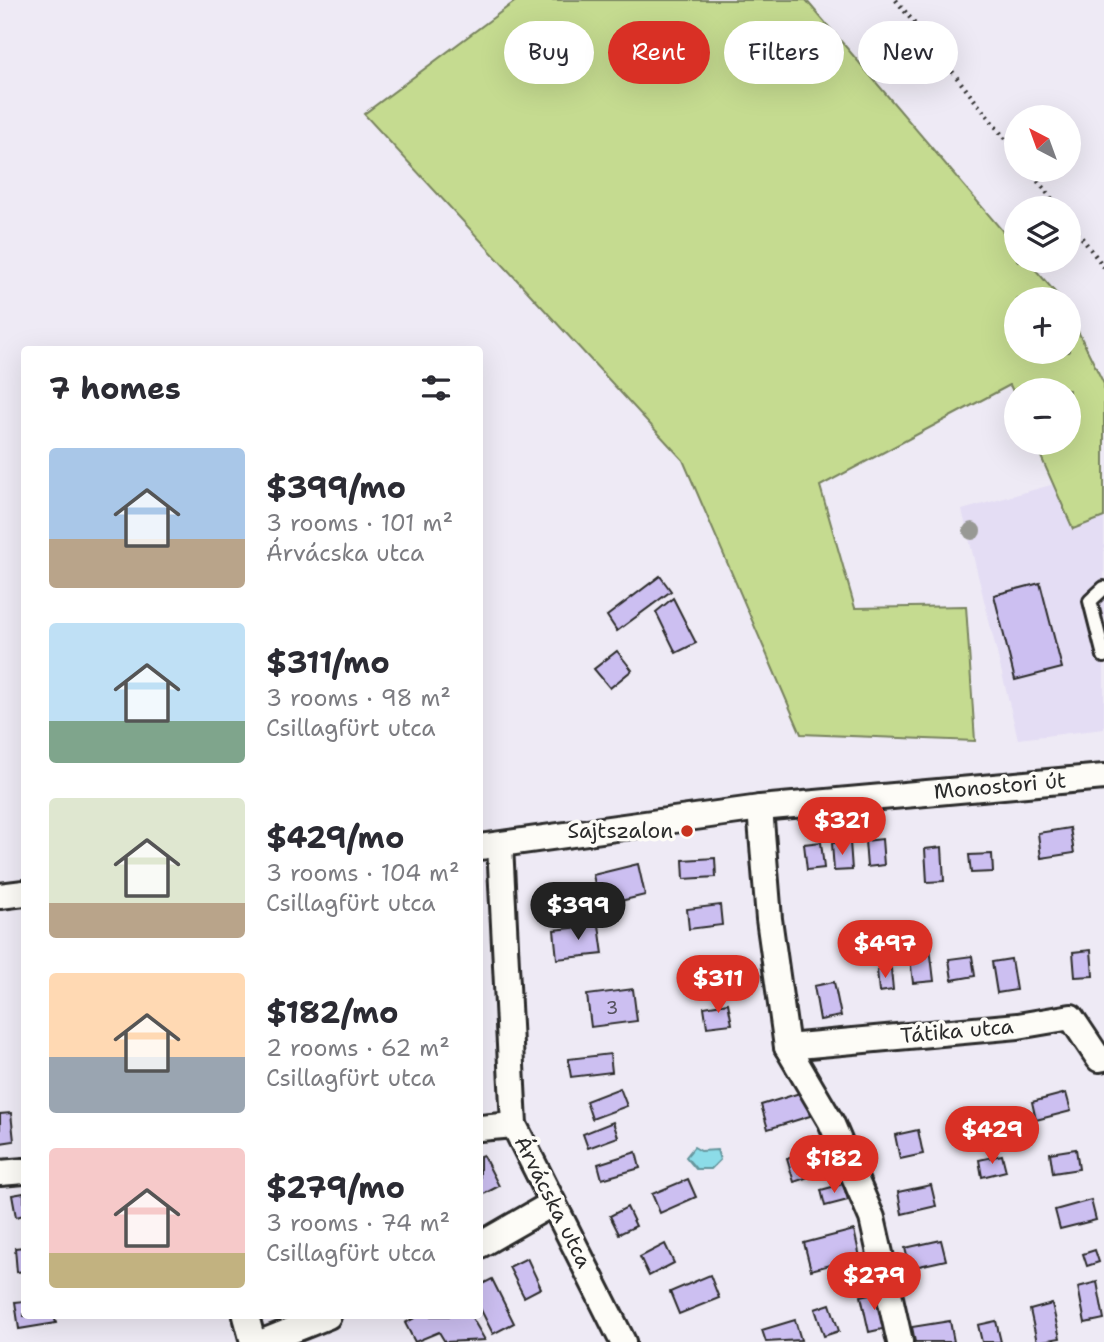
<!DOCTYPE html>
<html lang="en">
<head>
<meta charset="utf-8">
<style>
	:root { --surface:#fff; --page:#f7f7f7; --text:#2b2b33; --muted:#7c7c81; --accent:#d93025 }
	body { margin:0; font-family:"Shantell Sans",sans-serif; background:var(--page); color:var(--text); height:100vh; display:flex; flex-direction:column; font-size:26px; white-space:nowrap }
	* { box-sizing:border-box; margin:0 }
	p { font-size:23px; color:var(--muted) }
	.icon { flex:none; width:38px; height:38px; fill:none; stroke:currentColor; stroke-width:2; stroke-linecap:round; stroke-linejoin:round }
	.map { position:relative; flex:1; overflow:hidden }
	.drawer { position:absolute; left:21px; top:346px; width:462px; height:973px; display:flex; flex-direction:column; background:var(--surface); border-radius:7px; box-shadow:0 7px 28px #0002 }
	.drawer>* { flex:none }
	.hud { position:absolute; left:504px; top:21px; width:494px; height:63px; display:flex; gap:14px }
	.needle { width:46px; rotate:319deg }
	.controls { position:absolute; left:1004px; top:105px; display:grid; gap:14px }
	.controls a { display:grid; place-items:center; width:77px; height:77px; border-radius:50%; background:var(--surface); box-shadow:0 7px 28px #0002; font-size:35px }
	.price { position:absolute; translate:-50% -60px; padding:0 16px; border-radius:24px; background:var(--accent); color:#fff; font-size:23px; line-height:46px; filter:drop-shadow(0 2px 4px #0008) }
	.price::after { content:''; position:absolute; left:50%; top:42px; width:21px; height:16px; margin-left:-10px; background:inherit; clip-path:polygon(0 0,100% 0,50% 100%) }
	.price.active { background:#222; color:#fff }
	ul { padding:0; list-style:none }
	li { display:flex; align-items:center; gap:21px; height:175px; padding:0 28px }
	li span { display:grid; place-items:center; flex:none; width:196px; height:140px; border-radius:7px; color:#555 }
	li>.icon { margin-inline-start:auto }
	span .icon { width:84px; height:84px; fill:#fffc; stroke-width:1 }
	li b { font-size:30px }
	h2 { display:flex; justify-content:space-between; align-items:center; height:84px; padding:0 28px; font-size:30px }
	.pill { padding:0 24px; border-radius:32px; background:var(--surface); box-shadow:0 7px 28px #0002; font-size:24px; line-height:63px }
	.pill.active { background:var(--accent); color:#fff }
	.map>svg:first-child { display:block }
</style>
</head>
<body>
<div class="map">
<svg width="1104" height="1342" viewBox="0 0 1104 1342">
	<rect width="100%" height="100%" fill="#eeeaf5"/>
	<filter id="ink" filterUnits="userSpaceOnUse"><feTurbulence type="fractalNoise" baseFrequency=".0143" numOctaves="2"/><feDisplacementMap in="SourceGraphic" scale="14" xChannelSelector="R" yChannelSelector="G"/><feConvolveMatrix kernelMatrix="1 2 1 2 8 2 1 2 1" color-interpolation-filters="sRGB"/></filter>
	<g filter="url(#ink)">
		<path fill="#e4ddf4" d="M1104 470V729L1018 739 962 510Z"/>
		<path fill="#c5db90" stroke="#78835e" stroke-width="2" d="M517 0H806L1017 248V261H1028L1061 299H1017V352H1069V313L1104 384V517L1073 529 1035 443H1069V390H1017V400L1010 385 820 486 855 608 966 606 975 741 801 734 683 460 364 114Z"/>
		<path fill="#8cdce8" stroke="#65959c" stroke-width="2" d="M694 1147 701 1151 717 1150 720 1160 711 1169H696L686 1157Z"/>
		<g fill="#ccbff1" stroke="#2b2b2b" stroke-width="2">
			<path d="M660 576 671 591 617 631 607 616Z"/>
			<path d="M1040 583 1062 668 1015 680 994 595Z"/>
			<path d="M673 598 696 643 676 653 656 612Z"/>
			<path d="M617 651 632 670 610 688 594 669Z"/>
			<path d="M1070 828 1074 853 1041 858 1038 833Z"/>
			<path d="M882 839 884 865 867 867 865 841Z"/>
			<path d="M821 842 824 868 807 870 804 844Z"/>
			<path d="M850 842 852 870 834 871 832 843Z"/>
			<path d="M942 847 944 881 927 882 925 849Z"/>
			<path d="M992 854 993 872 971 873 969 855Z"/>
			<path d="M715 858 716 877 684 879 683 860Z"/>
			<path d="M638 864 645 895 600 906 593 875Z"/>
			<path d="M720 905 722 925 689 929 687 909Z"/>
			<path d="M599 925 603 954 557 959 554 930Z"/>
			<path d="M930 947 934 981 913 983 909 950Z"/>
			<path d="M1091 950 1093 976 1075 977 1073 952Z"/>
			<path d="M972 956 975 976 952 980 949 959Z"/>
			<path d="M1011 959 1016 990 997 993 992 962Z"/>
			<path d="M891 969 893 990 879 992 877 970Z"/>
			<path d="M834 982 841 1016 820 1020 814 986Z"/>
			<path d="M633 989 637 1021 591 1027 587 995Z"/>
			<path d="M728 1003 732 1024 707 1027 704 1007Z"/>
			<path d="M610 1054 612 1072 571 1077 568 1059Z"/>
			<path d="M620 1088 627 1106 592 1119 586 1101Z"/>
			<path d="M803 1092 810 1116 768 1129 761 1105Z"/>
			<path d="M1066 1093 1071 1111 1036 1120 1032 1102Z"/>
			<path d="M11 1113 14 1141 0 1143V1114Z"/>
			<path d="M613 1122 618 1137 588 1148 583 1134Z"/>
			<path d="M918 1130 923 1154 900 1159 895 1135Z"/>
			<path d="M827 1145 835 1168 794 1182 787 1159Z"/>
			<path d="M1076 1149 1079 1169 1053 1173 1050 1153Z"/>
			<path d="M636 1152 640 1168 602 1179 598 1164Z"/>
			<path d="M483 1155 499 1186 480 1196V1156Z"/>
			<path d="M1002 1155 1006 1171 982 1177 979 1160Z"/>
			<path d="M688 1179 696 1197 660 1213 652 1194Z"/>
			<path d="M843 1184 848 1200 825 1206 821 1190Z"/>
			<path d="M931 1185 936 1206 902 1214 898 1192Z"/>
			<path d="M24 1193V1215L16 1217 12 1195Z"/>
			<path d="M1091 1200 1096 1220 1060 1229 1055 1210Z"/>
			<path d="M627 1207 636 1226 619 1234 610 1216Z"/>
			<path d="M854 1230 860 1257 811 1270 804 1243Z"/>
			<path d="M941 1240 946 1260 910 1268 905 1248Z"/>
			<path d="M665 1244 674 1263 649 1276 640 1257Z"/>
			<path d="M24 1247V1271L17 1272 15 1248Z"/>
			<path d="M1095 1250 1099 1262 1087 1266 1083 1254Z"/>
			<path d="M527 1258 541 1288 524 1297 509 1267Z"/>
			<path d="M710 1275 719 1298 679 1314 670 1292Z"/>
			<path d="M492 1279 514 1323 493 1334 480 1308V1285Z"/>
			<path d="M1097 1282 1104 1319 1085 1323 1078 1287Z"/>
			<path d="M879 1292 887 1328 869 1332 861 1296Z"/>
			<path d="M24 1301V1316H54L56 1323 19 1329 15 1302Z"/>
			<path d="M830 1304 839 1331 824 1336 815 1309Z"/>
			<path d="M1052 1304 1060 1338 1037 1342 1030 1310Z"/>
			<path d="M418 1316H471L485 1340 445 1342 439 1332 415 1342 405 1323Z"/>
			<path d="M795 1320 801 1340 766 1342 762 1330Z"/>
			<path d="M950 1321 954 1342H915L912 1327Z"/>
			<path d="M996 1321 1001 1342H982L978 1325Z"/>
		</g>
		<g fill="none" stroke-linecap="round" stroke-linejoin="round">
			<g stroke="#2b2b2b" stroke-width="18">
				<path id="lane" d="M1104 588 1090 601 1104 656"/>
			</g>
			<g stroke="#2b2b2b" stroke-width="30">
				<g id="street">
					<path d="M760 808 769 919 787 1047 831 1122 872 1218 900 1342"/>
					<path d="M500 845 514 1125 623 1342"/>
					<path d="M480 847 760 808 1104 777"/>
					<path d="M0 896 24 893"/>
					<path d="M787 1047 1018 1026 1071 1017 1099 1059 1104 1058"/>
					<path d="M480 1128 514 1125"/>
					<path d="M0 1173 24 1171"/>
					<path d="M480 1245 553 1203"/>
					<path d="M246 1316 253 1342"/>
					<path d="M263 1342 328 1316"/>
				</g>
			</g>
			<g stroke="#2b2b2b" stroke-width="4.5" stroke-dasharray="2 5" stroke-linecap="butt">
				<path d="M896 0 1017 154"/>
				<path d="M1029 170 1059 208"/>
				<path d="M1069 221 1104 267"/>
			</g>
			<use href="#lane" stroke="#fdfcf7" stroke-width="12"/>
			<use href="#street" stroke="#fdfcf7" stroke-width="24"/>
		</g>
		<circle fill="#989994" cx="972" cy="531" r="9"/>
	</g>
	<circle fill="#c8321e" stroke="#fdfcf7" stroke-width="2.5" cx="687" cy="831" r="7"/>
	<g text-anchor="middle" stroke-width="7" stroke-linejoin="round" paint-order="stroke">
		<g font-size="18" fill="#53505c">
			<text x="612" y="1014">3</text>
		</g>
		<g font-size="21" fill="#2b2b2b" stroke="#fdfcf7">
			<text transform="translate(1000 786) rotate(-5)" y="7">Monostori út</text>
			<text transform="translate(957 1031) rotate(-5)" y="7">Tátika utca</text>
			<text transform="translate(553 1202) rotate(63)" y="7">Árvácska utca</text>
		</g>
		<g font-size="21" fill="#2b2b2b" stroke="#fdfcf7" text-anchor="end">
			<text x="673" y="838">Sajtszalon</text>
		</g>
	</g>
</svg>
<div class="controls">
<a><svg class="needle" viewBox="-14 -14 28 28"><path d="M0-13l5 13h-10z" fill="#e53935"/><path d="M0 13l5-13h-10z" fill="#7c7c81"/></svg></a>
<a><svg class="icon" aria-label="layers" viewBox="0 0 24 24"><path d="M12 4l9 5-9 5-9-5zM3 14l9 5 9-5"/></svg></a>
<a>+</a>
<a>−</a>
</div>
<b class="price" style="left:842px;top:857px">$321</b>
<b class="price active" style="left:578px;top:942px">$399</b>
<b class="price" style="left:885px;top:980px">$497</b>
<b class="price" style="left:718px;top:1015px">$311</b>
<b class="price" style="left:992px;top:1166px">$429</b>
<b class="price" style="left:834px;top:1195px">$182</b>
<b class="price" style="left:874px;top:1312px">$279</b>
<div class="hud">
<a class="pill">Buy</a>
<a class="pill active">Rent</a>
<a class="pill">Filters</a>
<a class="pill">New</a>
</div>
<section class="drawer">
<h2>7 homes<svg class="icon" aria-label="filters" viewBox="0 0 24 24"><path d="M4 7h16M4 17h16"/><circle cx="9" cy="7" r="2"/><circle cx="15" cy="17" r="2"/></svg></h2>
<ul>
<li><span style="background:linear-gradient(#a9c7e8 65%,#b9a48a 0)"><svg class="icon" aria-label="home" viewBox="0 0 24 24"><path d="M3 11l9-7 9 7M6 9v11h12V9"/></svg></span><div><b>$399/mo</b><p>3 rooms · 101 m²</p><p>Árvácska utca</p></div></li>
<li><span style="background:linear-gradient(#bfe0f5 70%,#7fa58c 0)"><svg class="icon" aria-label="home" viewBox="0 0 24 24"><path d="M3 11l9-7 9 7M6 9v11h12V9"/></svg></span><div><b>$311/mo</b><p>3 rooms · 98 m²</p><p>Csillagfürt utca</p></div></li>
<li><span style="background:linear-gradient(#dfe7d0 75%,#b9a48a 0)"><svg class="icon" aria-label="home" viewBox="0 0 24 24"><path d="M3 11l9-7 9 7M6 9v11h12V9"/></svg></span><div><b>$429/mo</b><p>3 rooms · 104 m²</p><p>Csillagfürt utca</p></div></li>
<li><span style="background:linear-gradient(#ffd9b3 60%,#9aa5b1 0)"><svg class="icon" aria-label="home" viewBox="0 0 24 24"><path d="M3 11l9-7 9 7M6 9v11h12V9"/></svg></span><div><b>$182/mo</b><p>2 rooms · 62 m²</p><p>Csillagfürt utca</p></div></li>
<li><span style="background:linear-gradient(#f6c9c9 75%,#c2b280 0)"><svg class="icon" aria-label="home" viewBox="0 0 24 24"><path d="M3 11l9-7 9 7M6 9v11h12V9"/></svg></span><div><b>$279/mo</b><p>3 rooms · 74 m²</p><p>Csillagfürt utca</p></div></li>
</ul>
</section>
</div>
</body>
</html>
